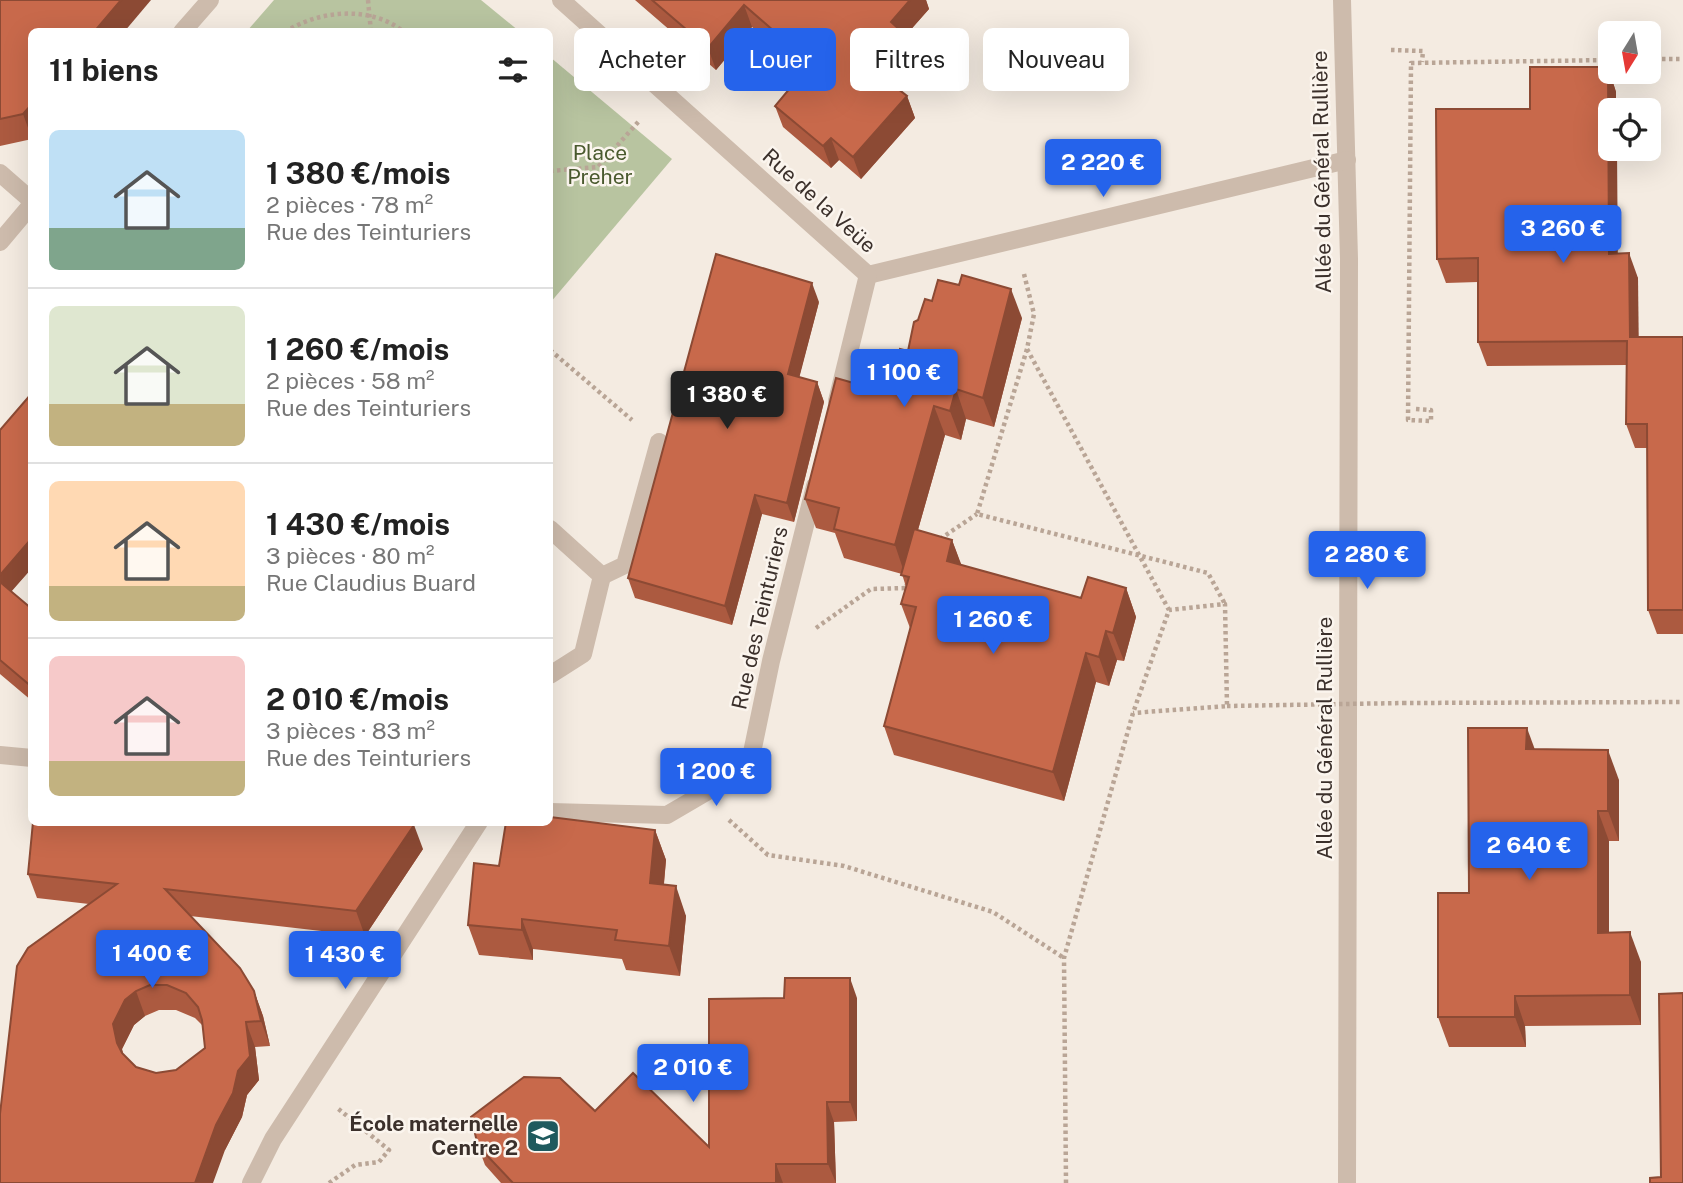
<!DOCTYPE html>
<html lang="fr">
<head>
<meta charset="utf-8">
<style>
	:root { --surface:#fff; --page:#f2f2f2; --text:#222; --muted:#767676; --line:#e0e0e0; --accent:#2563eb }
	body { margin:0; font-family:"Public Sans",sans-serif; background:var(--page); color:var(--text); height:100vh; display:flex; flex-direction:column; font-size:26px; white-space:nowrap }
	* { box-sizing:border-box; margin:0 }
	p { font-size:23px; color:var(--muted) }
	.icon { flex:none; width:38px; height:38px; fill:none; stroke:currentColor; stroke-width:2; stroke-linecap:round; stroke-linejoin:round }
	.map { position:relative; flex:1; overflow:hidden }
	.sheet { position:absolute; left:28px; top:28px; width:525px; height:798px; display:flex; flex-direction:column; background:var(--surface); border-radius:10px; box-shadow:0 7px 28px #0002 }
	.sheet>* { flex:none }
	.hud { position:absolute; left:574px; top:28px; width:665px; height:63px; display:flex; gap:14px }
	.needle { width:46px; rotate:191deg }
	.fabs { position:absolute; left:1598px; top:21px; display:grid; gap:14px }
	.fabs a { display:grid; place-items:center; width:63px; height:63px; border-radius:10px; background:var(--surface); box-shadow:0 7px 28px #0002; font-size:35px }
	.price { position:absolute; translate:-50% -60px; padding:0 16px; border-radius:7px; background:var(--accent); color:#fff; font-size:23px; line-height:46px; filter:drop-shadow(0 2px 4px #0008) }
	.price::after { content:''; position:absolute; left:50%; top:42px; width:21px; height:16px; margin-left:-10px; background:inherit; clip-path:polygon(0 0,100% 0,50% 100%) }
	.price.selected { background:#222; color:#fff }
	ul { padding:0; list-style:none }
	li { display:flex; align-items:center; gap:21px; height:175px; padding:0 21px }
	li+li { border-top:2px solid var(--line) }
	li span { display:grid; place-items:center; flex:none; width:196px; height:140px; border-radius:10px; color:#555 }
	li>.icon { margin-inline-start:auto }
	span .icon { width:84px; height:84px; fill:#fffc; stroke-width:1 }
	li b { font-size:30px }
	h2 { display:flex; justify-content:space-between; align-items:center; height:84px; padding:0 21px; font-size:30px }
	.tag { padding:0 24px; border-radius:10px; background:var(--surface); box-shadow:0 7px 28px #0002; font-size:24px; line-height:63px }
	.tag.selected { background:var(--accent); color:#fff }
	.map>svg:first-child { display:block }
</style>
</head>
<body>
<div class="map">
<svg width="1683" height="1183" viewBox="0 0 1683 1183">
	<rect width="100%" height="100%" fill="#f4ebe1"/>
	<g fill="#b8c4a0">
		<path d="M274 0H481L519 31H247Z"/>
		<path d="M550 57 672 159 550 303Z"/>
	</g>
	<g fill="none" stroke-linecap="round" stroke-linejoin="round">
		<g stroke="#b9a596" stroke-width="4.5" stroke-dasharray="3.5 3.5" stroke-linecap="butt">
			<path d="M368 0 371 32"/>
			<path d="M285 32C319 10 371 5 404 32"/>
			<path d="M1391 50 1423 51 1422 62"/>
			<path d="M1648 59H1683"/>
			<path d="M550 171 598 167 640 120"/>
			<path d="M1024 274 1034 314 1027 349 1169 610"/>
			<path d="M1027 349 977 514 1208 573 1225 604"/>
			<path d="M550 350 632 420"/>
			<path d="M1416 409 1431 410V421L1408 420 1411 63 1610 60"/>
			<path d="M940 539 977 514"/>
			<path d="M816 628 871 589 906 588 907 584"/>
			<path d="M1403 703 1683 702"/>
			<path d="M729 820 768 855 844 866 993 912 1064 958"/>
			<path d="M329 1183 355 1165 379 1162 389 1150 336 1107"/>
			<path d="M1066 1183 1064 958 1133 713 1169 610 1225 604 1227 706 1133 713"/>
		</g>
		<g stroke="#cdbbac" stroke-width="18">
			<path d="M550 529 602 576 583 654 550 675"/>
			<path d="M602 576 625 565 659 442"/>
		</g>
		<g stroke="#cdbbac" stroke-width="18">
			<path d="M561 0 868 275"/>
			<path d="M1342 0 1349 259 1347 1183"/>
			<path d="M182 32 210 0"/>
			<path d="M0 173 32 201"/>
			<path d="M0 242 32 204"/>
			<path d="M868 275 1347 160"/>
			<path d="M837 401 868 275"/>
			<path d="M0 755 32 758"/>
			<path d="M550 812 667 815 749 767 771 661 815 486"/>
			<path d="M251 1183 273 1139 479 822"/>
		</g>
		<path stroke="#b9a596" stroke-width="4.5" stroke-dasharray="3.5 3.5" stroke-linecap="butt" d="M1227 706 1403 703"/>
	</g>
	<g fill="#ac5a40" fill-rule="evenodd">
		<path d="M0 0 32 32V139L0 146Z"/>
		<path d="M635 0H926L929 9 906 35 913 42 921 63 899 90 907 96 915 118 861 179 839 160 831 168 783 127 775 106 804 72 752 27 716 70Z"/>
		<path d="M1608 67 1616 92V110H1610V149H1617V254L1638 278V337H1683V634H1657L1648 610 1647 448H1635L1626 424 1627 365 1487 366 1478 342V282L1446 283 1437 259 1530 109Z"/>
		<path d="M932 301 1022 318 994 427 966 419 961 440 945 435 918 530 952 540 961 565 1081 598 1126 588 1136 617 1124 661 1117 660 1109 686 1096 682 1064 801 894 755 884 726 910 628 901 604 906 587 902 574 844 558 835 533 816 528 805 499 889 393 908 351 918 320Z"/>
		<path d="M819 302 799 377 817 382 824 402 794 522 762 514 732 625 635 598 628 578Z"/>
		<path d="M32 393V568L11 591 32 609V701L0 674V430Z"/>
		<path d="M1534 749 1619 780V841H1609V933L1641 962V1025L1525 1026 1526 1047H1449L1438 1017 1469 893Z"/>
		<path d="M655 830 666 860 664 884 686 916 680 976 626 970 622 959 533 949V960L479 955 468 925 499 866Z"/>
		<path d="M423 849 365 936 190 916 254 991 263 1016 270 1046 255 1047 259 1080 247 1095 242 1117 225 1150 0 1183 89 904 37 898 28 874ZM159 1010H176L195 1018 203 1026 205 1048 176 1070 156 1073 136 1067 123 1054 122 1049 134 1025 145 1016Z"/>
		<path d="M857 998V1121L834 1122 836 1183H501L485 1165 478 1146 595 1111 709 1147Z"/>
	</g>
	<g fill="#8c4a34">
		<path d="M121 0H151L124 32H94Z"/>
		<path d="M910 0H926L929 9 899 43 891 22Z"/>
		<path d="M744 5 752 27 716 70 708 48Z"/>
		<path d="M913 42 921 63 891 99 883 77Z"/>
		<path d="M1608 67 1616 92V110H1610V149H1617L1618 278 1609 254Z"/>
		<path d="M907 96 915 118 861 179 853 157Z"/>
		<path d="M32 104V139L23 114Z"/>
		<path d="M831 138 839 160 831 168 823 146Z"/>
		<path d="M1629 253 1638 278 1639 361 1630 337Z"/>
		<path d="M812 283 819 302 795 394 788 374Z"/>
		<path d="M1011 289 1022 318 994 427 983 398Z"/>
		<path d="M817 382 824 402 794 522 787 503Z"/>
		<path d="M956 389 966 419 961 440 950 411Z"/>
		<path d="M934 406 945 435 905 575 895 545Z"/>
		<path d="M755 495 762 514 732 625 725 606Z"/>
		<path d="M32 538V568L4 600 0 588V575Z"/>
		<path d="M952 540 963 569 947 561Z"/>
		<path d="M1126 588 1136 617 1124 661 1113 633Z"/>
		<path d="M1106 631 1117 660 1109 686 1099 657Z"/>
		<path d="M1086 653 1096 682 1064 801 1053 772Z"/>
		<path d="M1527 728 1538 758 1526 749Z"/>
		<path d="M1608 750 1619 780V841L1608 811Z"/>
		<path d="M1598 811 1609 841V963L1598 933Z"/>
		<path d="M414 825 423 849 365 936 356 911Z"/>
		<path d="M655 830 666 860 661 913 650 883Z"/>
		<path d="M676 886 686 916 680 976 669 946Z"/>
		<path d="M522 919 533 949V960L522 930Z"/>
		<path d="M1630 932 1641 962V1025L1630 995Z"/>
		<path d="M850 978 857 998V1121L850 1102Z"/>
		<path d="M136 991 145 1016 134 1025 122 1049 126 1068 117 1043 113 1024 125 1000Z"/>
		<path d="M254 991 263 1016 270 1046 261 1021Z"/>
		<path d="M1515 996 1525 1026 1526 1047 1515 1017Z"/>
		<path d="M246 1022 255 1047 259 1080 247 1095 242 1117 225 1150 213 1183H195Z"/>
		<path d="M827 1102 834 1122 836 1183 828 1164Z"/>
		<path d="M776 1164 783 1183H776Z"/>
	</g>
	<g fill="#c8694b" stroke="#8c4a34" stroke-width="2" fill-rule="evenodd">
		<path d="M0 0H121L94 32H32V104L23 114 0 119Z"/>
		<path d="M652 0H910L891 22 913 42 883 77 907 96 853 157 831 138 823 146 775 106 811 63 744 5 708 48Z"/>
		<path d="M1530 67H1608L1609 254 1629 253 1630 337H1683V610H1648L1647 424H1626L1627 341 1478 342V258L1437 259 1436 109H1530Z"/>
		<path d="M716 254 812 283 788 374 817 382 787 503 755 495 725 606 628 578Z"/>
		<path d="M962 275 1011 289 983 398 956 389 950 411 934 406 895 545 834 529 839 508 805 499 836 378 889 393 900 349 908 351 914 322 918 320 925 299 932 301 938 280 959 285Z"/>
		<path d="M32 393V538L0 575V430Z"/>
		<path d="M914 529 952 540 947 561 1081 598 1088 577 1126 588 1113 633 1106 631 1099 657 1086 653 1053 772 884 726 916 607 901 604 909 577 901 575Z"/>
		<path d="M0 582 32 609V687L0 660Z"/>
		<path d="M1468 728H1527L1526 749 1608 750V811H1598V933L1630 932V995L1515 996V1017H1438V893H1469Z"/>
		<path d="M550 817 655 830 650 883 676 886 669 946 615 940 617 930 522 919V930L468 925 474 863 499 866 506 822H550Z"/>
		<path d="M33 822H395L414 825 356 911 165 889 240 968 254 991 261 1021 246 1022 250 1056 238 1071 233 1093 216 1125 195 1183H0V1114L17 966 28 948 117 884 28 874ZM150 985H167L186 993 198 1007 202 1020 205 1048 176 1070 156 1073 136 1067 122 1053 117 1043 113 1024 125 1000 136 991Z"/>
		<path d="M785 978H850V1102H827L828 1164H776V1183H513L478 1146 471 1117 524 1077 560 1078 595 1111 633 1073 709 1147V999L784 998Z"/>
		<path d="M1683 993V1183H1650V1178L1661 1177 1659 994Z"/>
	</g>
	<defs>
		<g id="school-square" transform="scale(1.75)"><rect x="-9" y="-9" width="18" height="18" rx="4" fill="#1f5a5e" stroke="#fbf5ee"/><path d="M0-5L7-2L0 1L-7-2ZM-4 1L0 2.5L4 1V4Q0 6-4 4Z" fill="#fff"/></g>
	</defs>
	<g fill-rule="evenodd">
		<use href="#school-square" x="543" y="1136"/>
	</g>
	<g text-anchor="middle" stroke-width="5" stroke-linejoin="round" paint-order="stroke">
		<g font-size="21" fill="#4a5a2e" stroke="#fbf5ee">
			<text x="600" y="160">Place<tspan x="600" dy="24">Preher</tspan></text>
		</g>
		<g font-size="21" fill="#3b302b" stroke="#fbf5ee">
			<text transform="translate(1322 172) rotate(-91)" y="7">Allée du Général Rullière</text>
			<text transform="translate(819 201) rotate(42)" y="7">Rue de la Veüe</text>
			<text transform="translate(760 618) rotate(-77)" y="7">Rue des Teinturiers</text>
			<text transform="translate(1325 738) rotate(-90)" y="7">Allée du Général Rullière</text>
		</g>
		<g font-size="21" font-weight="bold" fill="#3b302b" stroke="#fbf5ee" text-anchor="end">
			<text x="518" y="1131">École maternelle<tspan x="518" dy="24">Centre 2</tspan></text>
		</g>
	</g>
</svg>
<div class="fabs">
<a><svg class="needle" viewBox="-14 -14 28 28"><path d="M0-13l5 13h-10z" fill="#e53935"/><path d="M0 13l5-13h-10z" fill="#767676"/></svg></a>
<a><svg class="icon" aria-label="locate" viewBox="0 0 24 24"><circle cx="12" cy="12" r="6"/><path d="M12 2v4M12 18v4M2 12h4M18 12h4"/></svg></a>
</div>
<b class="price" style="left:1103px;top:199px">2 220 €</b>
<b class="price" style="left:1563px;top:265px">3 260 €</b>
<b class="price" style="left:904px;top:409px">1 100 €</b>
<b class="price selected" style="left:727px;top:431px">1 380 €</b>
<b class="price" style="left:1367px;top:591px">2 280 €</b>
<b class="price" style="left:993px;top:656px">1 260 €</b>
<b class="price" style="left:716px;top:808px">1 200 €</b>
<b class="price" style="left:1529px;top:882px">2 640 €</b>
<b class="price" style="left:152px;top:990px">1 400 €</b>
<b class="price" style="left:345px;top:991px">1 430 €</b>
<b class="price" style="left:693px;top:1104px">2 010 €</b>
<div class="hud">
<a class="tag">Acheter</a>
<a class="tag selected">Louer</a>
<a class="tag">Filtres</a>
<a class="tag">Nouveau</a>
</div>
<section class="sheet">
<h2>11 biens<svg class="icon" aria-label="filters" viewBox="0 0 24 24"><path d="M4 7h16M4 17h16"/><circle cx="9" cy="7" r="2"/><circle cx="15" cy="17" r="2"/></svg></h2>
<ul>
<li><span style="background:linear-gradient(#bfe0f5 70%,#7fa58c 0)"><svg class="icon" aria-label="home" viewBox="0 0 24 24"><path d="M3 11l9-7 9 7M6 9v11h12V9"/></svg></span><div><b>1 380 €/mois</b><p>2 pièces · 78 m²</p><p>Rue des Teinturiers</p></div></li>
<li><span style="background:linear-gradient(#dfe7d0 70%,#c2b280 0)"><svg class="icon" aria-label="home" viewBox="0 0 24 24"><path d="M3 11l9-7 9 7M6 9v11h12V9"/></svg></span><div><b>1 260 €/mois</b><p>2 pièces · 58 m²</p><p>Rue des Teinturiers</p></div></li>
<li><span style="background:linear-gradient(#ffd9b3 75%,#c2b280 0)"><svg class="icon" aria-label="home" viewBox="0 0 24 24"><path d="M3 11l9-7 9 7M6 9v11h12V9"/></svg></span><div><b>1 430 €/mois</b><p>3 pièces · 80 m²</p><p>Rue Claudius Buard</p></div></li>
<li><span style="background:linear-gradient(#f6c9c9 75%,#c2b280 0)"><svg class="icon" aria-label="home" viewBox="0 0 24 24"><path d="M3 11l9-7 9 7M6 9v11h12V9"/></svg></span><div><b>2 010 €/mois</b><p>3 pièces · 83 m²</p><p>Rue des Teinturiers</p></div></li>
</ul>
</section>
</div>
</body>
</html>
